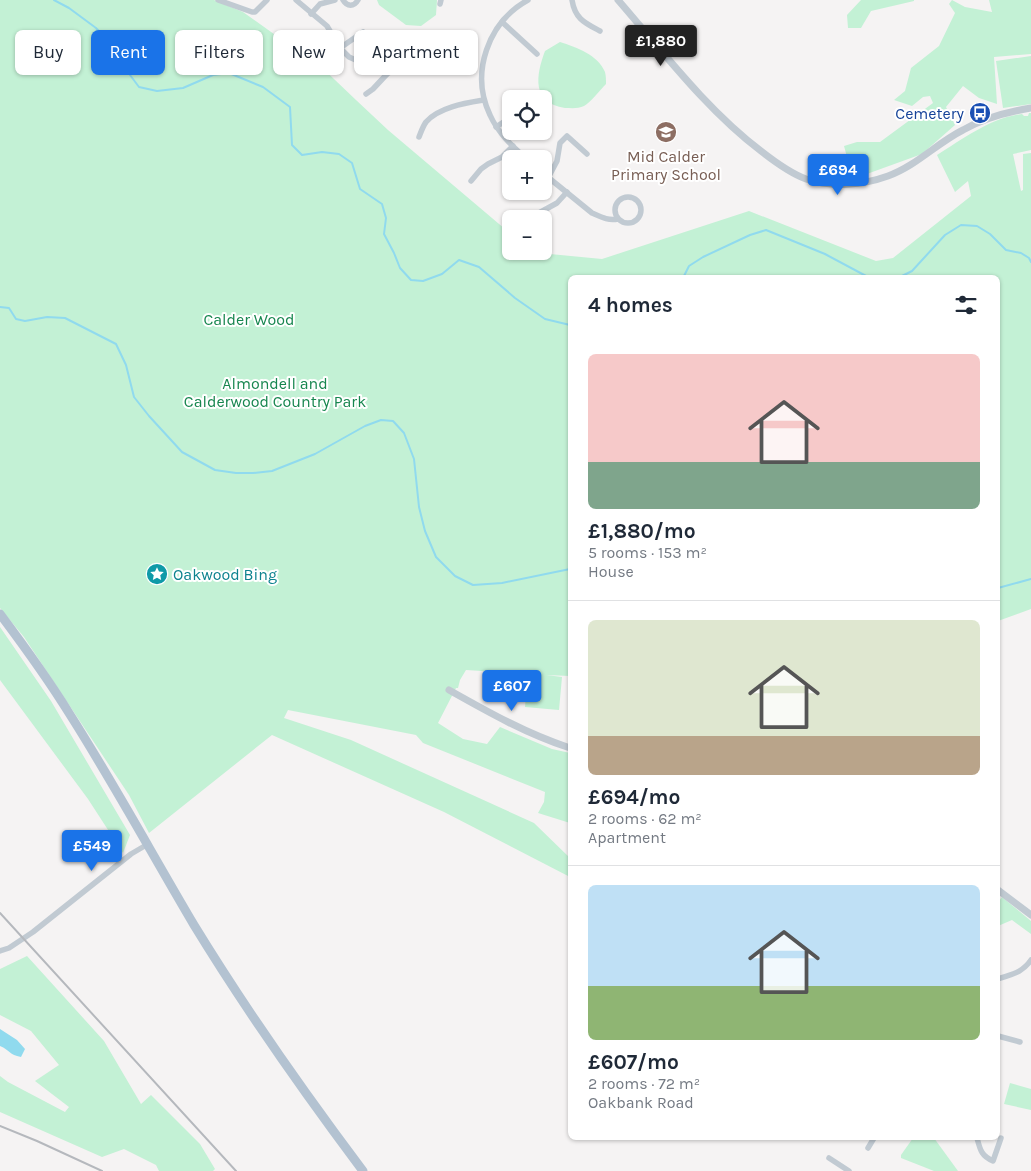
<!DOCTYPE html>
<html lang="en">
<head>
<meta charset="utf-8">
<style>
	:root { --surface:#fff; --page:#f2f2f3; --text:#1f2937; --muted:#747a83; --line:#e0e1e3; --accent:#1a73e8 }
	body { margin:0; font-family:Karla,sans-serif; background:var(--page); color:var(--text); height:100vh; display:flex; flex-direction:column; font-size:19px; white-space:nowrap }
	* { box-sizing:border-box; margin:0 }
	p { font-size:16px; color:var(--muted) }
	.icon { flex:none; width:28px; height:28px; fill:none; stroke:currentColor; stroke-width:2; stroke-linecap:round; stroke-linejoin:round }
	.map { position:relative; flex:1; overflow:hidden }
	.details { position:absolute; left:568px; top:275px; width:432px; height:865px; display:flex; flex-direction:column; background:var(--surface); border-radius:8px; box-shadow:0 1px 4px #0004 }
	.details>* { flex:none }
	.hud { position:absolute; left:15px; top:30px; width:475px; height:45px; display:flex; gap:10px }
	.tools { position:absolute; left:502px; top:90px; display:grid; gap:10px }
	.tools a { display:grid; place-items:center; width:50px; height:50px; border-radius:8px; background:var(--surface); box-shadow:0 1px 4px #0004; font-size:25px }
	.price { position:absolute; translate:-50% -42px; padding:0 11px; border-radius:5px; background:var(--accent); color:#fff; font-size:16px; line-height:32px; filter:drop-shadow(0 1px 2px #0008) }
	.price::after { content:''; position:absolute; left:50%; top:30px; width:15px; height:11px; margin-left:-8px; background:inherit; clip-path:polygon(0 0,100% 0,50% 100%) }
	.price.active { background:#222; color:#fff }
	ul { padding:0; list-style:none }
	li { display:grid; align-content:center; gap:10px; height:265px; padding:0 20px }
	li+li { border-top:1px solid var(--line) }
	li span { display:grid; place-items:center; height:155px; border-radius:8px; color:#555 }
	li>.icon { margin-inline-start:auto }
	span .icon { width:90px; height:90px; fill:#fffc; stroke-width:1 }
	li b { font-size:21px }
	h2 { display:flex; justify-content:space-between; align-items:center; height:60px; padding:0 20px; font-size:21px }
	.tag { padding:0 18px; border-radius:8px; background:var(--surface); box-shadow:0 1px 4px #0004; font-size:18px; line-height:45px }
	.tag.active { background:var(--accent); color:#fff }
	.map>svg:first-child { display:block }
</style>
</head>
<body>
<div class="map">
<svg width="1031" height="1171" viewBox="0 0 1031 1171">
	<rect width="100%" height="100%" fill="#f5f3f3"/>
	<g fill="#c3f1d5">
		<path d="M0 0H214L243 12 292 47 313 59 356 100 388 130 511 234V251H544L550 254 602 259 749 211 876 261 893 258 971 196 968 181 955 192 937 155C963 139 990 118 1022 114L1024 116H1028L1029 113H1031V150L1013 154 1021 191 1023 190V154L1031 153V609L998 621V278H570V676L546 675 562 677 559 710 525 707 528 674 466 670 460 680 458 688H456L438 723 463 739 487 744 500 727 552 749 570 753V823L538 813 544 802 545 792 423 743 416 735 288 710 284 718 351 740 534 823 570 858V877L444 812 272 735 149 833 129 795 24 637 0 608Z"/>
		<path d="M377 0H437L436 15 421 26 406 25 379 5Z"/>
		<path d="M861 0H914V1L871 11 861 28H848L847 15Z"/>
		<path d="M952 0 965 7 992 12 989 0H1031V54L994 57 997 104 979 98 963 86 946 107 955 125 922 154 853 179 844 146 857 142H880L933 103 930 96 923 97 912 106 894 100 905 91 911 68 939 46 955 13 949 4Z"/>
		<path d="M560 42C576 47 598 55 605 72 606 76 606 80 606 84 599 91 592 101 584 106 578 109 571 108 565 108 531 103 536 75 545 51Z"/>
		<path d="M1031 56V104L1003 108 996 61Z"/>
		<path d="M0 627 51 701 130 835 123 853 88 799 0 680Z"/>
		<path d="M1002 897 1031 921V934L1012 920 998 926V902Z"/>
		<path d="M27 956 104 1041 141 1104 151 1095 200 1144 215 1169 213 1171H159L156 1165 124 1149 102 1157 0 1112V1076L8 1082 65 1112 69 1107 35 1081 59 1065 31 1031 0 1015V969Z"/>
		<path d="M1010 1083 1031 1089V1110L1004 1104Z"/>
		<path d="M913 1138H934L958 1171H934L901 1158V1155Z"/>
	</g>
	<path fill="#90daee" d="M0 1029 17 1040 25 1049 21 1057C9 1055 10 1050 0 1046Z"/>
	<g fill="none" stroke-linecap="round" stroke-linejoin="round">
		<g stroke="#90daee" stroke-width="2">
			<path d="M54 0 69 8 96 28 115 49 127 71 139 87 157 91 183 88 213 75 229 73 263 87 290 107 292 145 302 155 322 152 339 154 352 163 360 189 382 204 386 218 384 234 394 253 400 268 411 280 423 281 442 274 459 260 479 267 515 298 545 319 570 325"/>
			<path d="M683 278 689 266 703 257 750 235 766 230 825 254 868 277 871 278"/>
			<path d="M898 278 912 271 945 235 961 225 977 226 990 234 1006 250 1021 253 1029 258 1031 262"/>
			<path d="M0 307 9 308 16 319 25 321 47 317 65 318 116 344 126 365 134 397 149 416 182 452 215 470 236 473H253L272 471 315 454 365 426 381 420 393 421 404 433 414 459 419 507 425 531 436 557 455 576 473 585 502 583 570 569"/>
			<path d="M998 588 1031 579"/>
		</g>
		<g stroke="#c1cad2" stroke-width="5.5">
			<path d="M218 0 252 12H255L267 0"/>
			<path d="M296 0 327 26 340 48 349 57 387 74"/>
			<path d="M343 0C347 7 354 7 358 0"/>
			<path d="M572 0C575 19 585 23 600 31"/>
			<path d="M440 4 441 0"/>
			<path d="M311 14 320 4 335 0"/>
			<path d="M502 22 537 54"/>
			<path d="M340 48 363 32"/>
			<path d="M366 94 373 89 387 74 400 66 416 38"/>
			<path d="M496 127 511 117"/>
			<path d="M419 137C421 132 423 126 426 122 439 107 466 103 484 100"/>
			<path d="M527 159C512 146 498 133 490 115 470 73 488 22 528 0"/>
			<path d="M544 174 592 213C601 217 608 221 618 219"/>
			<path d="M548 178 557 161 560 143 567 136 587 154"/>
			<path d="M471 181 481 169 488 164 502 157 513 146"/>
			<circle cx="628" cy="210" r="13"/>
			<path d="M532 219 537 214 557 203 567 192"/>
			<path d="M0 951 9 948 33 932 131 854 148 844"/>
			<path d="M998 979C1012 974 1022 973 1031 960"/>
			<path d="M998 1036 1020 1042"/>
			<path d="M977 1138C980 1149 981 1156 993 1161L1001 1138"/>
			<path d="M868 1148 874 1138"/>
			<path d="M829 1158 849 1171"/>
		</g>
		<g stroke="#c1cad2" stroke-width="7">
			<path d="M618 0C663 52 707 110 761 151 775 162 790 173 806 179 833 188 863 185 888 176 916 166 937 143 963 130 984 118 1007 112 1031 108"/>
			<path d="M449 690C488 712 527 734 570 748"/>
			<path d="M998 890 1031 915"/>
		</g>
		<path stroke="#b3c2d1" stroke-width="9" d="M0 614C24 646 48 679 69 713 113 782 152 854 194 925 246 1010 303 1091 363 1171"/>
		<g stroke="#b5b8bd" stroke-width="2">
			<path d="M0 913 236 1171"/>
			<path d="M0 1126 37 1141 102 1171"/>
		</g>
	</g>
	<defs>
		<g id="bus-disc" transform="scale(1.125)"><circle r="9.5" fill="#1a4fb4" stroke="#fff"/><path d="M-5-6H5V4H4V6H2V4H-2V6H-4V4H-5ZM-3.5-4V0h7V-4ZM-3.5 1.2v1.5H-2V1.2ZM2 1.2v1.5H3.5V1.2Z" fill="#fff"/></g>
		<g id="school-disc" transform="scale(1.125)"><circle r="9.5" fill="#8d6e63" stroke="#fff"/><path d="M0-5L7-2L0 1L-7-2ZM-4 1L0 2.5L4 1V4Q0 6-4 4Z" fill="#fff"/></g>
		<g id="sight-disc" transform="scale(1.125)"><circle r="9.5" fill="#0f9aa8" stroke="#fff"/><path d="M0-6L1.8-2.2L6-1.7L2.9 1.2L3.7 5.4L0 3.3L-3.7 5.4L-2.9 1.2L-6-1.7L-1.8-2.2Z" fill="#fff"/></g>
	</defs>
	<g fill-rule="evenodd">
		<use href="#bus-disc" x="980" y="113"/>
		<use href="#school-disc" x="666" y="132"/>
		<use href="#sight-disc" x="157" y="574"/>
	</g>
	<g text-anchor="middle" stroke-width="4" stroke-linejoin="round" paint-order="stroke">
		<g font-size="16" fill="#164399" stroke="#fff" text-anchor="end">
			<text x="964" y="119">Cemetery</text>
		</g>
		<g font-size="16" fill="#785e54" stroke="#fff">
			<text x="666" y="162">Mid Calder<tspan x="666" dy="18">Primary School</tspan></text>
		</g>
		<g font-size="16" fill="#17864f" stroke="#fff">
			<text x="249" y="325">Calder Wood</text>
			<text x="275" y="389">Almondell and<tspan x="275" dy="18">Calderwood Country Park</tspan></text>
		</g>
		<g font-size="16" fill="#0d838f" stroke="#fff" text-anchor="start">
			<text x="173" y="580">Oakwood Bing</text>
		</g>
	</g>
</svg>
<div class="tools">
<a><svg class="icon" aria-label="locate" viewBox="0 0 24 24"><circle cx="12" cy="12" r="6"/><path d="M12 2v4M12 18v4M2 12h4M18 12h4"/></svg></a>
<a>+</a>
<a>−</a>
</div>
<b class="price active" style="left:661px;top:67px">£1,880</b>
<b class="price" style="left:838px;top:196px">£694</b>
<b class="price" style="left:512px;top:712px">£607</b>
<b class="price" style="left:92px;top:872px">£549</b>
<div class="hud">
<a class="tag">Buy</a>
<a class="tag active">Rent</a>
<a class="tag">Filters</a>
<a class="tag">New</a>
<a class="tag">Apartment</a>
</div>
<section class="details">
<h2>4 homes<svg class="icon" aria-label="filters" viewBox="0 0 24 24"><path d="M4 7h16M4 17h16"/><circle cx="9" cy="7" r="2"/><circle cx="15" cy="17" r="2"/></svg></h2>
<ul>
<li><span style="background:linear-gradient(#f6c9c9 70%,#7fa58c 0)"><svg class="icon" aria-label="home" viewBox="0 0 24 24"><path d="M3 11l9-7 9 7M6 9v11h12V9"/></svg></span><div><b>£1,880/mo</b><p>5 rooms · 153 m²</p><p>House</p></div></li>
<li><span style="background:linear-gradient(#dfe7d0 75%,#b9a48a 0)"><svg class="icon" aria-label="home" viewBox="0 0 24 24"><path d="M3 11l9-7 9 7M6 9v11h12V9"/></svg></span><div><b>£694/mo</b><p>2 rooms · 62 m²</p><p>Apartment</p></div></li>
<li><span style="background:linear-gradient(#bfe0f5 65%,#8fb573 0)"><svg class="icon" aria-label="home" viewBox="0 0 24 24"><path d="M3 11l9-7 9 7M6 9v11h12V9"/></svg></span><div><b>£607/mo</b><p>2 rooms · 72 m²</p><p>Oakbank Road</p></div></li>
</ul>
</section>
</div>
</body>
</html>
